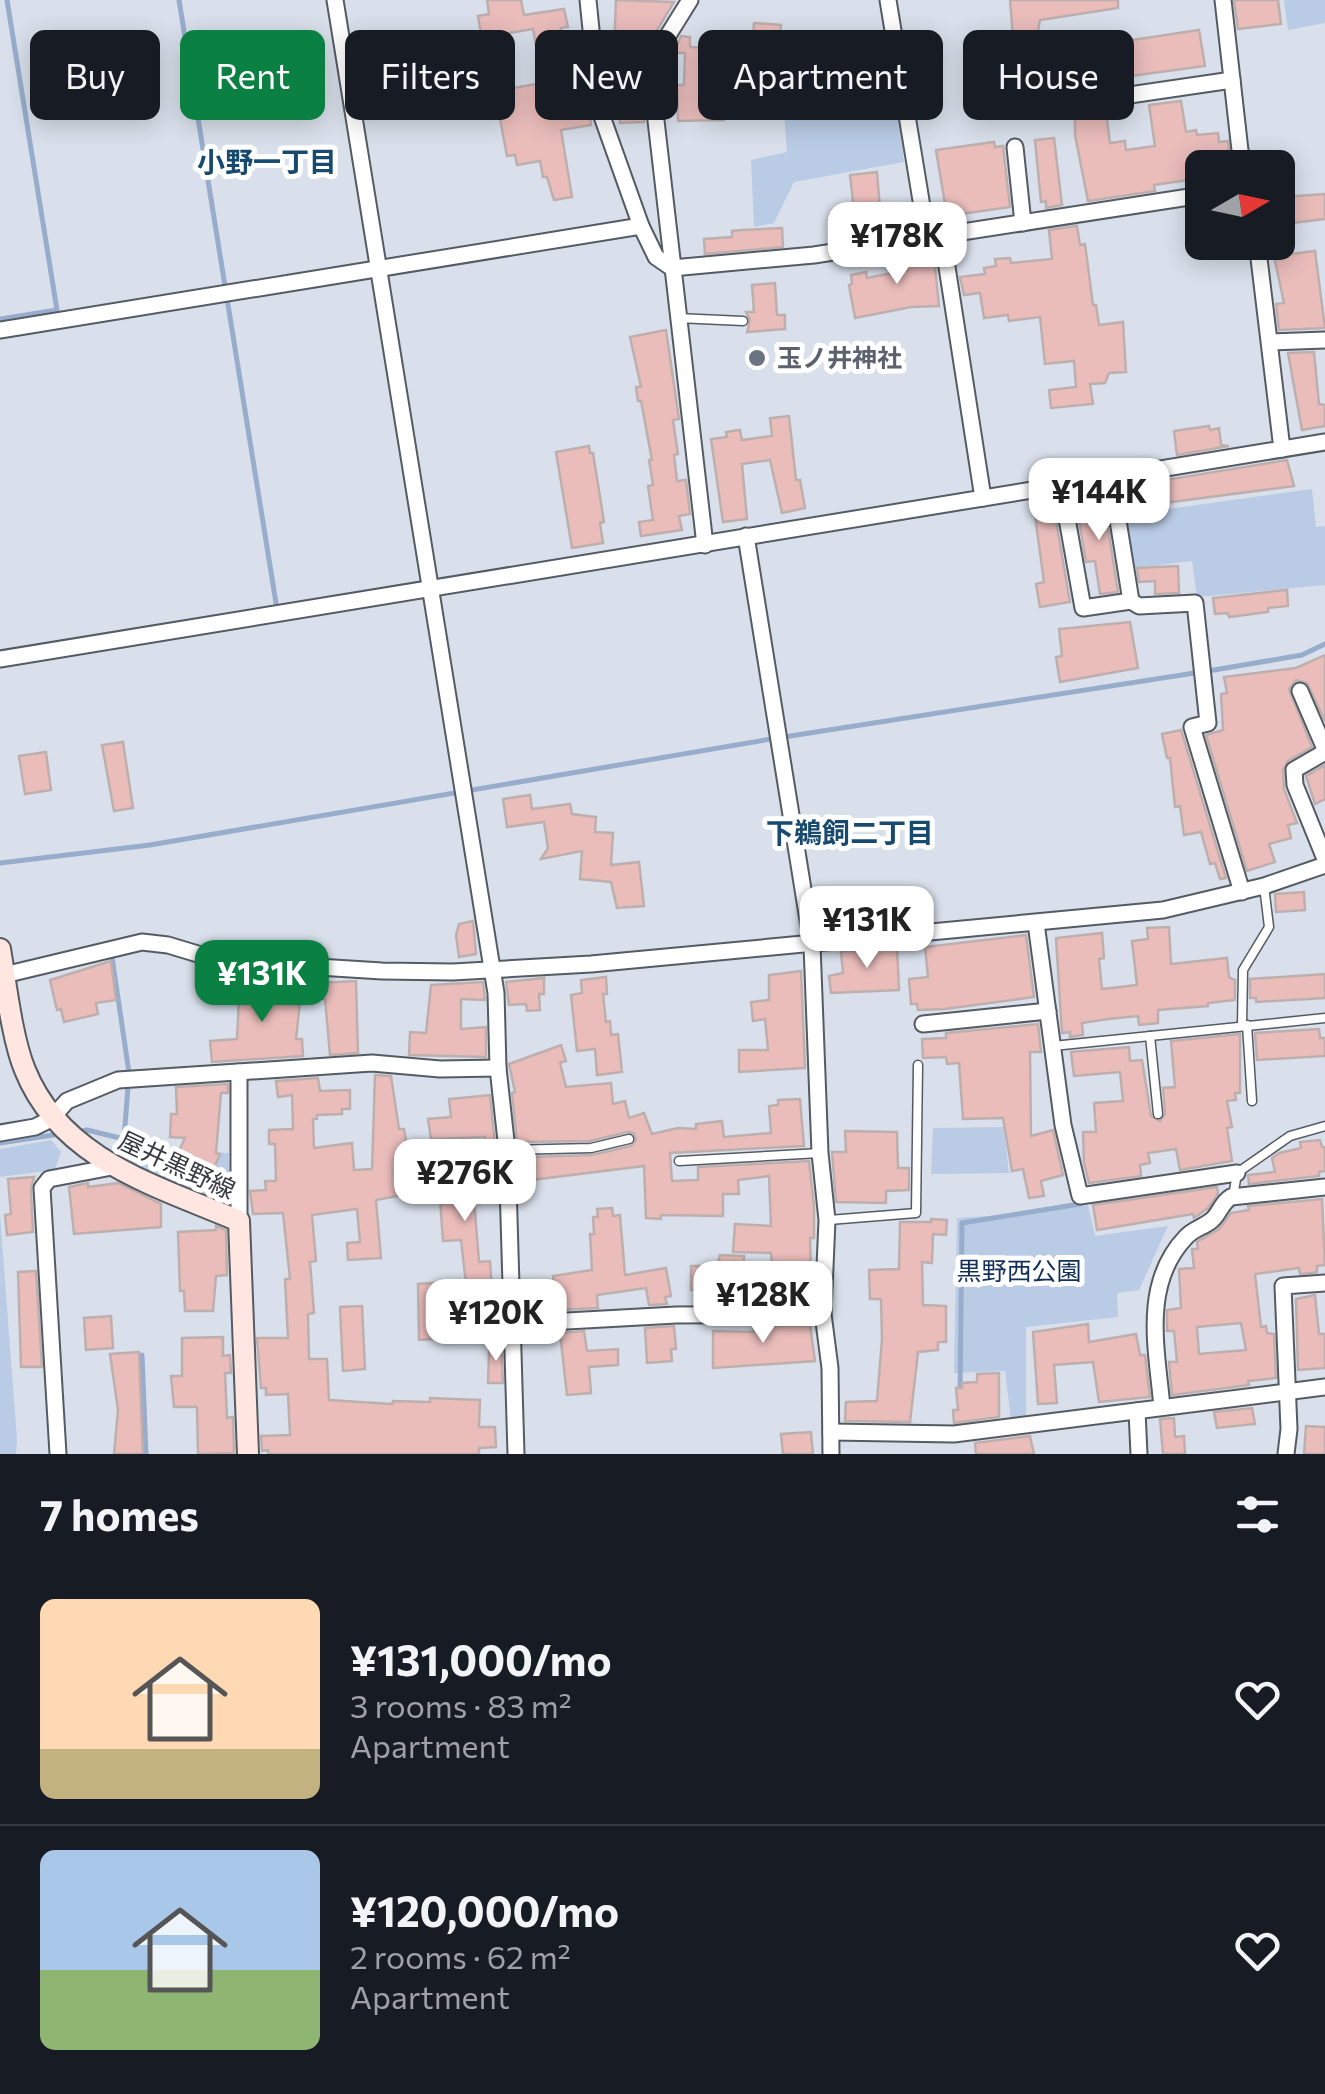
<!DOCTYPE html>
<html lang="en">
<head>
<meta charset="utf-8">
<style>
	:root { --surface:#171b24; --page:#20242c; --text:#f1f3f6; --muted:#9ea1a6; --line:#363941; --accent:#0b8043 }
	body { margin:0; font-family:Commissioner,"Noto Sans JP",sans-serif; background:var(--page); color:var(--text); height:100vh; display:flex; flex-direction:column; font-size:38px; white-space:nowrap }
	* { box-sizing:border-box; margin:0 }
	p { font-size:32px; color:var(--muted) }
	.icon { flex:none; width:55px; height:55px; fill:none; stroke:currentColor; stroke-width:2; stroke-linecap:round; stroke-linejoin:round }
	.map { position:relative; height:1454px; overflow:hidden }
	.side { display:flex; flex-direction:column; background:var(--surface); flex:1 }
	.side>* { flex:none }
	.banner { position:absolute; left:30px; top:30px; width:1265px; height:90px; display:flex; gap:20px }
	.needle { width:65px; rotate:81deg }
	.tools { position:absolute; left:1185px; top:150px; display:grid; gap:20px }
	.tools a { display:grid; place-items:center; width:110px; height:110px; border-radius:15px; background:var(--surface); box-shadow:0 5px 25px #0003; font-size:50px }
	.price { position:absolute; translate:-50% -85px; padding:0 22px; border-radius:20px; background:#fff; color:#222; font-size:32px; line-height:65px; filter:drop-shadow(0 2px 5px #0008) }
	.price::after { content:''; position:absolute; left:50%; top:60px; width:30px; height:22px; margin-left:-15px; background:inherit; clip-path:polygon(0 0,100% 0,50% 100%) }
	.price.active { background:var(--accent); color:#fff }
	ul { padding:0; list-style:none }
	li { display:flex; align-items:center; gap:30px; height:250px; padding:0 40px }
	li+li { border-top:2px solid var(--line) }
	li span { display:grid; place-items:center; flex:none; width:280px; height:200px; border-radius:15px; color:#555 }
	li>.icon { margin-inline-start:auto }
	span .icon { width:120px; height:120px; fill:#fffc; stroke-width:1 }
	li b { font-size:42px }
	h2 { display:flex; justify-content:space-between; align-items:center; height:120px; padding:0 40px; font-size:42px }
	.pill { padding:0 35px; border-radius:15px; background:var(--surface); box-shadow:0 5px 25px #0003; font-size:35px; line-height:90px }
	.pill.active { background:var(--accent); color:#fff }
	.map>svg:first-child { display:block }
</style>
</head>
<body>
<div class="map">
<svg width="1325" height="1454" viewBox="0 0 1325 1454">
	<rect width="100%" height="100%" fill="#d9e0eb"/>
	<g fill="#b9cbe5">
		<path d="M1284 0H1325V23L1288 30Z"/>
		<path d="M892 61 904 162 794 182 774 223 754 227 751 160 787 152 782 87 830 66Z"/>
		<path d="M1312 489 1316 527 1325 526V585L1197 597 1192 561 1135 568 1126 515Z"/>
		<path d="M1004 1127 1009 1173 931 1174 933 1128Z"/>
		<path d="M51 1140 61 1152 55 1170 0 1177V1149Z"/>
		<path d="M481 1140 482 1151H492L493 1176 473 1179 467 1174 422 1178 419 1146Z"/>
		<path d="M110 1147 229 1153 230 1199 223 1204 141 1169Z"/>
		<path d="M1088 1205 1095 1236 1168 1226 1139 1290 1117 1293 1118 1317 1026 1327V1419L1011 1420 1005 1371 954 1373 957 1218 1031 1213Z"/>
		<path d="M0 1215 17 1439 16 1454H0Z"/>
	</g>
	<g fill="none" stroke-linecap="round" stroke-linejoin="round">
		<g stroke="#98accc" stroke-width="5">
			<path d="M179 0 276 603"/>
			<path d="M0 319 57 310 7 0"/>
			<path d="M0 863 150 845 771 739 1214 670 1302 655 1325 644"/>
			<path d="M76 1132 87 1130 124 1139 129 1073 112 957"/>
			<path d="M0 1143 60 1134"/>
			<path d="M142 1355 146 1454"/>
			<path d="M960 1394 962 1223 1080 1204"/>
		</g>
	</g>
	<g fill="#eabdbb" stroke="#beafaf" stroke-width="2.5" fill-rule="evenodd">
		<path d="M487 0H521L524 15 564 9 568 27 561 28 569 79 580 77V66L583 65 591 125 561 130 572 197 554 200 547 177H543L540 161 517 165 515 155 507 156 494 87 490 88 478 16 489 14ZM533 29 543 83 513 88 504 34Z"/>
		<path d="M616 0 674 2 650 42H641L640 81 644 122 620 123 618 76 607 77 608 50 614 49Z"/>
		<path d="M1010 0H1118V8L1040 20 1037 36 1013 38Z"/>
		<path d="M1234 0H1278L1281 24 1238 29Z"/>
		<path d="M754 23 781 25 778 65 772 64V73L732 70V74L723 73 724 120 678 121 677 85H684L685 53H674L681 36 690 37V47L752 49Z"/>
		<path d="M1199 30 1205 66 1071 84 1066 50Z"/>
		<path d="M1181 101 1186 132 1196 130 1197 135 1218 133 1219 142 1228 141 1231 168H1202V178L1154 185 1155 191 1088 201 1075 135V116L1106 112 1110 143 1125 141 1126 150 1155 146 1149 105Z"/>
		<path d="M1054 138 1062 205 1046 208V201L1041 202 1035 140Z"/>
		<path d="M994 142 995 147 1003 146 1010 207 947 216 936 150Z"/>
		<path d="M877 172 880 209 889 207 893 231 857 237 850 175Z"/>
		<path d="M1325 194V219L1284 224V197Z"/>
		<path d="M1077 226 1080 245 1085 244 1093 305H1096L1099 325 1123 322 1126 372 1109 373 1105 383 1090 384 1093 404 1051 408 1049 390 1076 387 1074 361 1045 364 1040 317 1009 321 1008 315 984 318 980 293 964 295 960 277 985 274 984 268 996 266 995 259 1010 258 1011 263 1052 259 1049 230Z"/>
		<path d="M782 228 783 247 705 254 704 239 732 237V231L742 230Z"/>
		<path d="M933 248 939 306 911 307 855 318 849 285 852 284 851 275 866 272 867 278 907 270 905 252Z"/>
		<path d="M1315 251 1325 328 1279 330 1276 304 1284 303 1274 256Z"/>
		<path d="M775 283 777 315H785V329L747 332 750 320 746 312H754L752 285Z"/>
		<path d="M666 330 679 419 673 420 678 454 674 455 677 481 686 480 690 514 679 516 682 530 641 536 639 522 653 520 648 486 653 485 649 460H652L641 401H638L636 387H641L630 337Z"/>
		<path d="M1314 352 1319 404 1325 405V426L1302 430 1288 353Z"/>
		<path d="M789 416 796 480H800L805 508 782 513 770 460 742 464 747 519 723 522 711 439 727 437 726 432 740 430 742 440 772 436 770 418Z"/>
		<path d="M1209 426 1210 430 1219 428 1221 445 1229 446 1177 455 1174 431Z"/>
		<path d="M589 446 590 453H593L604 522 600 523 603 543 572 548 556 452Z"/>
		<path d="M1287 460 1294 486 1141 506V484Z"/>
		<path d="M1102 490 1118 592 1100 594 1095 561 1086 562 1079 520 1089 518V492Z"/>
		<path d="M1052 498 1070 602 1040 607 1036 584 1044 582 1033 501Z"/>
		<path d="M1178 566 1179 593 1155 594V581L1139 582 1137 568Z"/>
		<path d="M1287 590 1288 606 1268 608V612L1229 617 1228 613 1215 614 1213 598Z"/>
		<path d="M1130 622 1138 668 1060 682 1056 657 1062 656 1059 629Z"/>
		<path d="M1325 655V721L1307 683 1296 680 1289 689 1312 747 1288 761 1283 770 1284 789 1297 823 1288 825 1291 838 1269 844 1275 862 1247 871 1206 735 1223 730 1221 694 1227 693 1224 677 1296 668Z"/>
		<path d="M1181 730 1226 878 1220 879 1215 863 1210 864 1201 832 1184 835 1180 806 1175 807 1170 758H1167L1162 734Z"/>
		<path d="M123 742 133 808 114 811 102 745Z"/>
		<path d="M46 752 51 790 25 794 19 756Z"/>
		<path d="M1325 765V799L1315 804 1306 776Z"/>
		<path d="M530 795 532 809 570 804 572 814 596 817 595 832 613 833 611 865 639 862 644 906 617 908 611 882 580 879 582 851 541 859 548 848 544 822 507 827 503 799Z"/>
		<path d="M1304 892 1305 910 1276 912 1275 894Z"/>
		<path d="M473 921 476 954 459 957 456 935 459 924Z"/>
		<path d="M1169 927 1171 964 1227 958 1229 977 1235 980V1000L1208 1003V1006L1158 1010V1023L1139 1025 1138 1016 1108 1019 1082 1023 1083 1035 1070 1037V1032L1062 1033 1056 938 1102 933 1104 958 1099 959 1102 989 1137 985 1132 941 1148 939 1147 928Z"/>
		<path d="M1026 935 1034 997 945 1009 918 1010 917 1004H911L909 979 928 977 925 947Z"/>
		<path d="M897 946 899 990 831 993 829 976 843 973 841 952Z"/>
		<path d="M111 961 116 1000 96 1003 98 1014 64 1022 61 1009 57 1010 50 980Z"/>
		<path d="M801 971 805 1068 739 1072V1050H768L765 1019 753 1021 751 1002 769 1000V975Z"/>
		<path d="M1325 974V998L1256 1002V998H1250V979Z"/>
		<path d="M240 977 281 979 280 1000 300 1002 296 1039H302L303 1056 212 1062 210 1041 237 1039Z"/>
		<path d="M606 977 607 994H603L606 1022 610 1021 611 1035 618 1034 622 1072 597 1075 595 1049 577 1051 571 995 582 993 581 980Z"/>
		<path d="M544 978V994H539L540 1010 527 1011 526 1004 509 1005 506 982Z"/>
		<path d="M356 981 358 1053 330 1055 325 999H318L317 983Z"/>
		<path d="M483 982 485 1000 461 999V1029L486 1027V1057L409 1055 410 1032 426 1033 431 985Z"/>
		<path d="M1038 1024 1041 1052H1030L1031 1136 1053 1130 1063 1175 1041 1181 1044 1196 1029 1198 1023 1169 1012 1171 1003 1118 963 1119 959 1063 947 1064 946 1057 923 1058 922 1039 946 1038V1033Z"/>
		<path d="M1319 1029 1320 1038H1325V1056L1257 1060 1255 1033Z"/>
		<path d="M1240 1034V1093H1235L1236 1100 1227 1101 1232 1127 1227 1128 1232 1161 1180 1170 1176 1149 1148 1153 1150 1163 1140 1165 1141 1176 1089 1183 1084 1163 1083 1132H1096L1094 1103 1123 1101 1120 1072 1074 1076 1071 1052 1129 1047 1130 1061 1142 1060 1151 1116 1160 1121 1165 1114 1163 1088 1175 1087 1171 1041Z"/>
		<path d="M561 1045 566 1061 560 1063 566 1087 611 1083 613 1104 625 1101 629 1118 644 1113 652 1134 678 1128 696 1129V1124L722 1121 724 1137 771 1133 769 1106 778 1105V1100L800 1099 804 1146 670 1153 672 1181 698 1180V1167L809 1161 814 1206V1238H810L812 1303H784L782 1265H772L771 1253 733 1252 735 1224 771 1226 769 1176 738 1180 739 1194H723V1216L661 1215V1219L646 1218 644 1166 531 1180 530 1157 592 1155 631 1146 636 1140 634 1133 628 1132 590 1141 517 1142 512 1093 515 1092 509 1064Z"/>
		<path d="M375 1075 391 1076 399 1129H404L407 1146H404L413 1193 376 1200 381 1258 348 1260 347 1243 360 1242 357 1209 312 1215 316 1261 310 1262 314 1313 308 1314 309 1359H327L329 1400 392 1404 393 1401 430 1402V1398L480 1400 479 1427H495L496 1447 479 1448V1454H268V1450L262 1451 261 1436 290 1435 288 1394 266 1395V1388H261L257 1338H288L285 1279H290L283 1213 253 1214 250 1191 266 1190 265 1181H276L275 1144H269V1130L293 1129 292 1095 278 1097 276 1081 318 1078 320 1091 350 1090V1109H342V1114L317 1115V1119H313L314 1148 352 1143 354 1170 372 1169Z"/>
		<path d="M228 1084V1093H221L216 1153 220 1154 215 1166 228 1174 217 1197 168 1175 185 1138 170 1137 171 1114H177L176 1087Z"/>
		<path d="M490 1095 495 1145 486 1146 485 1137 431 1139 428 1119 451 1117 449 1099Z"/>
		<path d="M845 1131 897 1132 898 1168H909V1190L886 1191V1203L836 1202 832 1152H846Z"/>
		<path d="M1320 1140 1322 1147H1325V1171L1319 1172V1176L1249 1184 1248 1175 1275 1172 1272 1158 1279 1153 1301 1148 1300 1142Z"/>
		<path d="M34 1177 31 1189 33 1232 7 1235 5 1215 11 1214 8 1179Z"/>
		<path d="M455 1178V1183L497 1180V1198L474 1200 479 1262 490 1261 492 1291 467 1292 461 1240 443 1241 440 1199H431L429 1180Z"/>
		<path d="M88 1183V1187L118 1183 161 1204V1227L74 1234 69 1187Z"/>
		<path d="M1217 1187 1218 1194 1208 1208 1194 1218 1193 1214 1097 1230 1093 1205Z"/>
		<path d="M1322 1199 1325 1265 1317 1266V1272L1313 1273 1300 1274 1299 1268 1255 1274 1261 1327 1266 1326 1267 1333 1274 1334 1276 1378 1248 1381 1249 1385 1172 1395 1169 1362H1177L1174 1331H1167V1310L1181 1308 1179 1269 1194 1268 1192 1249H1198L1197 1242 1219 1229 1231 1213 1249 1210 1248 1206ZM1241 1323 1246 1350 1199 1354 1197 1327Z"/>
		<path d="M612 1208 613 1216 620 1215 625 1275 666 1268 671 1296 665 1297 667 1304 649 1305 646 1288 597 1295 598 1308 538 1311 537 1294 555 1293 553 1276 592 1270 590 1234H594L593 1217H598L597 1209Z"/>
		<path d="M931 1219 947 1220 946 1235 933 1234 932 1263 922 1262 923 1305 946 1306V1342H938V1350L918 1352 910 1422 845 1421 846 1402 877 1401 882 1339 881 1299H870L869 1270 899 1269 900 1222H931Z"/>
		<path d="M216 1226 226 1230 227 1275 216 1276 213 1311H185L184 1291H180L178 1232 216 1230Z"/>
		<path d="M720 1255 744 1256 742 1303H712L713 1290H691V1266H717Z"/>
		<path d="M36 1271 42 1367H21L18 1272Z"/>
		<path d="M446 1282 450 1338 419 1340 418 1284Z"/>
		<path d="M1315 1295 1319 1334H1325V1368L1298 1370 1296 1299Z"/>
		<path d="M362 1306 365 1369 343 1371 340 1307Z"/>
		<path d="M111 1316 113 1348 86 1350 84 1318Z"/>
		<path d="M1088 1324 1089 1342 1136 1334 1140 1355H1145L1150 1397 1099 1402 1093 1362 1054 1365 1057 1403 1038 1404 1033 1332Z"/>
		<path d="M810 1325 815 1361 713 1368V1331L754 1332 753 1326Z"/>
		<path d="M674 1326 676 1349H671L672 1361 647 1363 645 1328Z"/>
		<path d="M584 1331 587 1351 618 1349V1365L589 1367 591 1393 567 1395 560 1333Z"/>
		<path d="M223 1337V1356L230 1355 231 1373H225L227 1418 233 1417 234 1453 198 1454 197 1407H174L171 1376H182V1338Z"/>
		<path d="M501 1340 503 1383H488L489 1351 493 1350 492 1341Z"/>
		<path d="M139 1352 143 1454H114L118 1410 110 1354Z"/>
		<path d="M999 1373V1417L954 1423 953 1410H958L956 1388H962V1383L977 1382V1374Z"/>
		<path d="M1252 1408 1255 1424 1217 1428 1214 1412Z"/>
		<path d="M1174 1418 1175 1437 1184 1436 1185 1454H1163L1160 1419Z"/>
		<path d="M1306 1426 1325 1427V1454H1304Z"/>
		<path d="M811 1432 813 1454H783L781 1434Z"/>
		<path d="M1030 1436 1034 1454H976L975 1443Z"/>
	</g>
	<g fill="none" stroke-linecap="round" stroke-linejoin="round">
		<g stroke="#545b63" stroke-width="11">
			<g id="service">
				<path d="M677 318 743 321"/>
				<path d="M1242 1025 1243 970 1269 927 1264 886"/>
				<path d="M1247 1025 1252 1101"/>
				<path d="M1150 1036 1158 1114"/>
				<path d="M1053 1046 1325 1018"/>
				<path d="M507 1150 591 1148 629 1139"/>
				<path d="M679 1161 820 1153"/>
				<path d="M1233 1197 1237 1173 1290 1136 1325 1126"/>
				<path d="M829 1220 916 1213 918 1065"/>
			</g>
		</g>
		<g stroke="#545b63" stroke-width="19">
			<g id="minor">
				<path d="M335 0 496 993 498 1068 507 1150 516 1454"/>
				<path d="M588 0 599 108 641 226 656 257 672 268 814 255 1202 195"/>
				<path d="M690 0 652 61V86L705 545"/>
				<path d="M888 0 927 237"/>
				<path d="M1223 0 1242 168"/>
				<path d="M1075 103 1232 80"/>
				<path d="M1015 147 1023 223"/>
				<path d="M942 235 983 498"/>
				<path d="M1257 242 1282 449"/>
				<path d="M0 330 641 226"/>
				<path d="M1270 342 1325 340"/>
				<path d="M1061 485 1083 608 1131 601 1111 477"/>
				<path d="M746 536 812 945 820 1153 827 1220 823 1314 830 1368 831 1454"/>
				<path d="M1131 601 1139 606 1195 603 1208 723 1192 727 1242 892"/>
				<path d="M0 659 1325 442"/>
				<path d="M1300 691 1325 749"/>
				<path d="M1325 752 1294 770 1295 785 1325 859"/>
				<path d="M1036 923 1063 1125 1080 1196 1237 1173"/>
				<path d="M4 975 142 942 168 945 221 961 382 971 453 972 591 964 1163 910 1264 886 1325 865"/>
				<path d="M923 1024 1048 1011"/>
				<path d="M239 1072V1221"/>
				<path d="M0 1133 35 1127 51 1119 67 1101 118 1080 372 1063 440 1069 498 1068"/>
				<path d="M512 1324 676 1315 823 1314"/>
				<path d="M1162 1407C1157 1350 1141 1284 1186 1237 1193 1229 1204 1227 1212 1220 1220 1213 1221 1203 1231 1197L1325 1187"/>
				<path d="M1137 1411 1139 1454"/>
				<path d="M831 1432 954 1434 1325 1387"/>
				<path d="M58 1454 42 1188 49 1179 112 1167"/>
				<path d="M1286 1454 1289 1429 1283 1286 1325 1283"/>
			</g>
		</g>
		<g stroke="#545b63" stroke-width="24">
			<path id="secondary" d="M0 949C6 984 12 1039 25 1070 61 1160 157 1186 239 1221L248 1454"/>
		</g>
		<use href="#service" stroke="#fff" stroke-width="8"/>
		<use href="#minor" stroke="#fff" stroke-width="15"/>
		<use href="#secondary" stroke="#ffe6e1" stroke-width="20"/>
	</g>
	<circle fill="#6b7280" stroke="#fff" stroke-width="4" cx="757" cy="358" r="10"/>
	<g text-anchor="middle" stroke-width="10" stroke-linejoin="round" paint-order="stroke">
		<g font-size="25" font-weight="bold" fill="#5b616d" stroke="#fff" text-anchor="start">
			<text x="777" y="367">玉ノ井神社</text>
		</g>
		<g font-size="25" fill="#373a3e" stroke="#fff">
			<text transform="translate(177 1165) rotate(25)" y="9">屋井黒野線</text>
		</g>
		<g font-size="25" fill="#112f58" stroke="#fff">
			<text x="1019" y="1280">黒野西公園</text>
		</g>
		<g font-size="28" font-weight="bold" fill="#174a6e" stroke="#fff">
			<text x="267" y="172">小野一丁目</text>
			<text x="850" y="843">下鵜飼二丁目</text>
		</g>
	</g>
</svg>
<div class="tools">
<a><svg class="needle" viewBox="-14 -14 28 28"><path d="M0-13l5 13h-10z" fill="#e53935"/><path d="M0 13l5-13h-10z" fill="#9ea1a6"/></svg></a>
</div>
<b class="price" style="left:897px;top:287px">¥178K</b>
<b class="price" style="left:1099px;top:543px">¥144K</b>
<b class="price" style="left:867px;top:971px">¥131K</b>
<b class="price active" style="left:262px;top:1025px">¥131K</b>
<b class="price" style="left:465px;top:1224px">¥276K</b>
<b class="price" style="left:763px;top:1346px">¥128K</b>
<b class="price" style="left:496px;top:1364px">¥120K</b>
<div class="banner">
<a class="pill">Buy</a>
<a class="pill active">Rent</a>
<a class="pill">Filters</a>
<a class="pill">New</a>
<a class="pill">Apartment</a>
<a class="pill">House</a>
</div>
</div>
<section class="side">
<h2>7 homes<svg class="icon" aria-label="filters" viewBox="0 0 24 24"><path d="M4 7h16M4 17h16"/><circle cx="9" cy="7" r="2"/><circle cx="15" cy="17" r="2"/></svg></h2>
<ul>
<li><span style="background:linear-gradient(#ffd9b3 75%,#c2b280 0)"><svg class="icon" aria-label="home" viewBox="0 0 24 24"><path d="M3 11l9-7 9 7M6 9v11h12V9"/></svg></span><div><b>¥131,000/mo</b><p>3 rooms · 83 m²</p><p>Apartment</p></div><svg class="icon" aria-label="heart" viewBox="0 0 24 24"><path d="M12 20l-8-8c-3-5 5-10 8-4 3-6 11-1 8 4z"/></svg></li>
<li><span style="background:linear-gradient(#a9c7e8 60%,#8fb573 0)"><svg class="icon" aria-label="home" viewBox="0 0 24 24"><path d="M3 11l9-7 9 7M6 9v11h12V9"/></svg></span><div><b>¥120,000/mo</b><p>2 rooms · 62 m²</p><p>Apartment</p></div><svg class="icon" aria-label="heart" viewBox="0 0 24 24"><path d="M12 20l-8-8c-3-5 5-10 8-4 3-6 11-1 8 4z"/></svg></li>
</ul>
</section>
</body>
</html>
